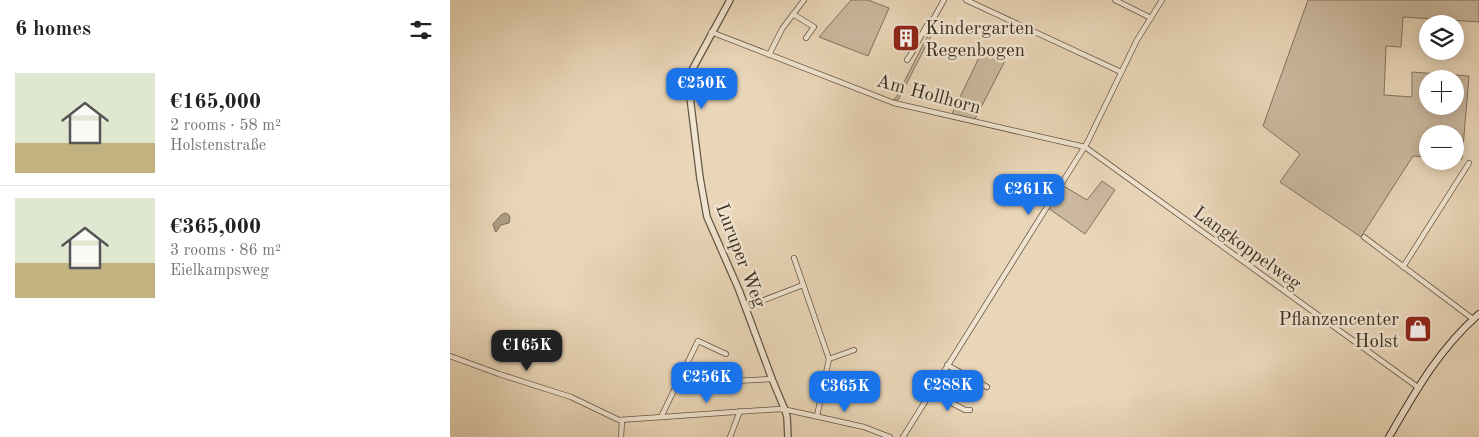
<!DOCTYPE html>
<html lang="en">
<head>
<meta charset="utf-8">
<style>
	:root { --surface:#fff; --page:#f2f2f2; --text:#222; --muted:#767676; --line:#e0e0e0; --accent:#1a73e8 }
	body { margin:0; font-family:"Old Standard TT",serif; background:var(--page); color:var(--text); height:100vh; display:flex; flex-direction:column; font-size:19px; white-space:nowrap }
	* { box-sizing:border-box; margin:0 }
	p { font-size:16px; color:var(--muted) }
	.icon { flex:none; width:28px; height:28px; fill:none; stroke:currentColor; stroke-width:2; stroke-linecap:round; stroke-linejoin:round }
	.map { position:relative; flex:1; overflow:hidden }
	.details { display:flex; flex-direction:column; background:var(--surface); width:450px }
	.details>* { flex:none }
	.fabs { position:absolute; left:969px; top:15px; display:grid; gap:10px }
	.fabs a { display:grid; place-items:center; width:45px; height:45px; border-radius:50%; background:var(--surface); box-shadow:0 2px 12px #0003; font-size:25px }
	.price { position:absolute; translate:-50% -42px; padding:0 11px; border-radius:10px; background:var(--accent); color:#fff; font-size:16px; line-height:32px; filter:drop-shadow(0 1px 2px #0008) }
	.price::after { content:''; position:absolute; left:50%; top:30px; width:15px; height:11px; margin-left:-8px; background:inherit; clip-path:polygon(0 0,100% 0,50% 100%) }
	.price.on { background:#222; color:#fff }
	ul { padding:0; list-style:none }
	li { display:flex; align-items:center; gap:15px; height:125px; padding:0 15px }
	li+li { border-top:1px solid var(--line) }
	li span { display:grid; place-items:center; flex:none; width:140px; height:100px; border-radius:0px; color:#555 }
	li>.icon { margin-inline-start:auto }
	span .icon { width:60px; height:60px; fill:#fffc; stroke-width:1 }
	li b { font-size:21px }
	h2 { display:flex; justify-content:space-between; align-items:center; height:60px; padding:0 15px; font-size:21px }
	main { display:flex; flex:1; min-height:0 }
	.map>svg:first-child { display:block }
</style>
</head>
<body>
<main>
<section class="details">
<h2>6 homes<svg class="icon" aria-label="filters" viewBox="0 0 24 24"><path d="M4 7h16M4 17h16"/><circle cx="9" cy="7" r="2"/><circle cx="15" cy="17" r="2"/></svg></h2>
<ul>
<li><span style="background:linear-gradient(#dfe7d0 70%,#c2b280 0)"><svg class="icon" aria-label="home" viewBox="0 0 24 24"><path d="M3 11l9-7 9 7M6 9v11h12V9"/></svg></span><div><b>€165,000</b><p>2 rooms · 58 m²</p><p>Holstenstraße</p></div></li>
<li><span style="background:linear-gradient(#dfe7d0 65%,#c2b280 0)"><svg class="icon" aria-label="home" viewBox="0 0 24 24"><path d="M3 11l9-7 9 7M6 9v11h12V9"/></svg></span><div><b>€365,000</b><p>3 rooms · 86 m²</p><p>Eielkampsweg</p></div></li>
</ul>
</section>
<div class="map">
<svg width="1029" height="437" viewBox="0 0 1029 437">
	<rect width="100%" height="100%" fill="#e9d5b7"/>
	<filter id="stains"><feTurbulence type="fractalNoise" baseFrequency=".004" numOctaves="4"/><feColorMatrix values="0 0 0 0 .2 0 0 0 0 .09 0 0 0 0 .02 0 0 0 .5 -.17"/></filter>
	<radialGradient id="worn" r=".72"><stop offset=".6" stop-color="#630" stop-opacity="0"/><stop offset="1" stop-color="#630" stop-opacity=".3"/></radialGradient>
	<g fill="#cbb89e" stroke="#827260" fill-rule="evenodd">
		<path d="M401 0H418L439 8 418 56 369 37Z"/>
		<path d="M858 0H1029V22L953 17 951 47 936 46 934 95 962 97V72L1019 76 1012 159H1005V134H978L977 157 963 156 911 237 830 182 850 154 813 126ZM978 79H1005V106H978Z"/>
		<path d="M480 31 483 32 448 100H443L447 96Z"/>
		<path d="M533 49 557 57 525 119 502 114Z"/>
		<path d="M652 181 665 190 635 234 598 208 612 185 637 200Z"/>
	</g>
	<path fill="#ad9c84" stroke="#7e705c" d="M55 213 58 214 60 217 59 223 51 225 46 232 45 231 43 224 51 215Z"/>
	<g fill="none" stroke-linecap="round" stroke-linejoin="round">
		<g stroke="#645746" stroke-width="6">
			<g id="minor">
				<path d="M516 0 671 72"/>
				<path d="M665 0 701 18"/>
				<path d="M343 14 364 27 356 38"/>
				<path d="M261 32 444 103 635 147 969 388"/>
				<path d="M319 55 332 29 354 0"/>
				<path d="M457 60 461 54 477 25 481 23 494 0"/>
				<path d="M914 237 1023 319"/>
				<path d="M344 258 379 359 367 416"/>
				<path d="M953 267 1019 163"/>
				<path d="M296 307 353 285"/>
				<path d="M0 356 49 374 121 397 169 420 330 409 342 411 414 427 440 437"/>
				<path d="M379 359 404 350"/>
				<path d="M497 365 537 387"/>
				<path d="M230 378 245 383 322 379"/>
				<path d="M481 392 515 410H520"/>
				<path d="M211 417 248 341 276 354"/>
				<path d="M171 437 172 420"/>
				<path d="M280 437 290 411"/>
				<path d="M453 437 637 143 687 40 712 0"/>
			</g>
		</g>
		<g stroke="#645746" stroke-width="8">
			<path id="tertiary" d="M280 0 242 70 239 80V89L250 178 257 217 289 290 322 379 335 410 337 417 338 437"/>
		</g>
		<g stroke="#382d21" stroke-width="8">
			<path id="secondary" d="M939 437C965 392 989 349 1029 314"/>
		</g>
		<use href="#minor" stroke="#f1e4d0" stroke-width="4.5"/>
		<use href="#tertiary" stroke="#f1e4d0" stroke-width="5.5"/>
		<use href="#secondary" stroke="#f1e4d0" stroke-width="6"/>
	</g>
	<defs>
		<g id="building-square" transform="scale(1.4375)"><rect x="-9" y="-9" width="18" height="18" rx="4" fill="#8f2418" stroke="#f1e4d0"/><path d="M-4-6H4V6H1V3H-1V6H-4ZM-2.5-4.3h1.7v1.8h-1.7ZM.8-4.3h1.7v1.8H.8ZM-2.5-1h1.7V.8h-1.7ZM.8-1h1.7V.8H.8Z" fill="#fff"/></g>
		<g id="shop-square" transform="scale(1.4375)"><rect x="-9" y="-9" width="18" height="18" rx="4" fill="#8f2418" stroke="#f1e4d0"/><path d="M-5-2.5h2.3a2.7 3.5 0 0 1 5.4 0H5L5.5 6h-11ZM-1.5-2.5h3a1.5 2.3 0 0 0-3 0Z" fill="#fff"/></g>
	</defs>
	<g fill-rule="evenodd">
		<use href="#building-square" x="456" y="38"/>
		<use href="#shop-square" x="968" y="329"/>
	</g>
	<g text-anchor="middle" stroke-width="5" stroke-linejoin="round" paint-order="stroke">
		<g font-size="19" fill="#382d21" stroke="#f1e4d0" text-anchor="start">
			<text x="475" y="34">Kindergarten<tspan x="475" dy="22">Regenbogen</tspan></text>
			<text x="949" y="325" text-anchor="end">Pflanzencenter<tspan x="949" dy="22">Holst</tspan></text>
		</g>
		<g font-size="19" fill="#382d21" stroke="#f1e4d0">
			<text transform="translate(479 93) rotate(15)" y="7">Am Hollhorn</text>
			<text transform="translate(798 247) rotate(36)" y="7">Langkoppelweg</text>
			<text transform="translate(292 255) rotate(69)" y="7">Luruper Weg</text>
		</g>
	</g>
	<rect width="100%" height="100%" filter="url(#stains)"/>
	<rect width="100%" height="100%" fill="url(#worn)"/>
</svg>
<div class="fabs">
<a><svg class="icon" aria-label="layers" viewBox="0 0 24 24"><path d="M12 4l9 5-9 5-9-5zM3 14l9 5 9-5"/></svg></a>
<a>+</a>
<a>−</a>
</div>
<b class="price" style="left:252px;top:110px">€250K</b>
<b class="price" style="left:579px;top:216px">€261K</b>
<b class="price on" style="left:77px;top:372px">€165K</b>
<b class="price" style="left:257px;top:404px">€256K</b>
<b class="price" style="left:498px;top:412px">€288K</b>
<b class="price" style="left:395px;top:413px">€365K</b>
</div>
</main>
</body>
</html>
